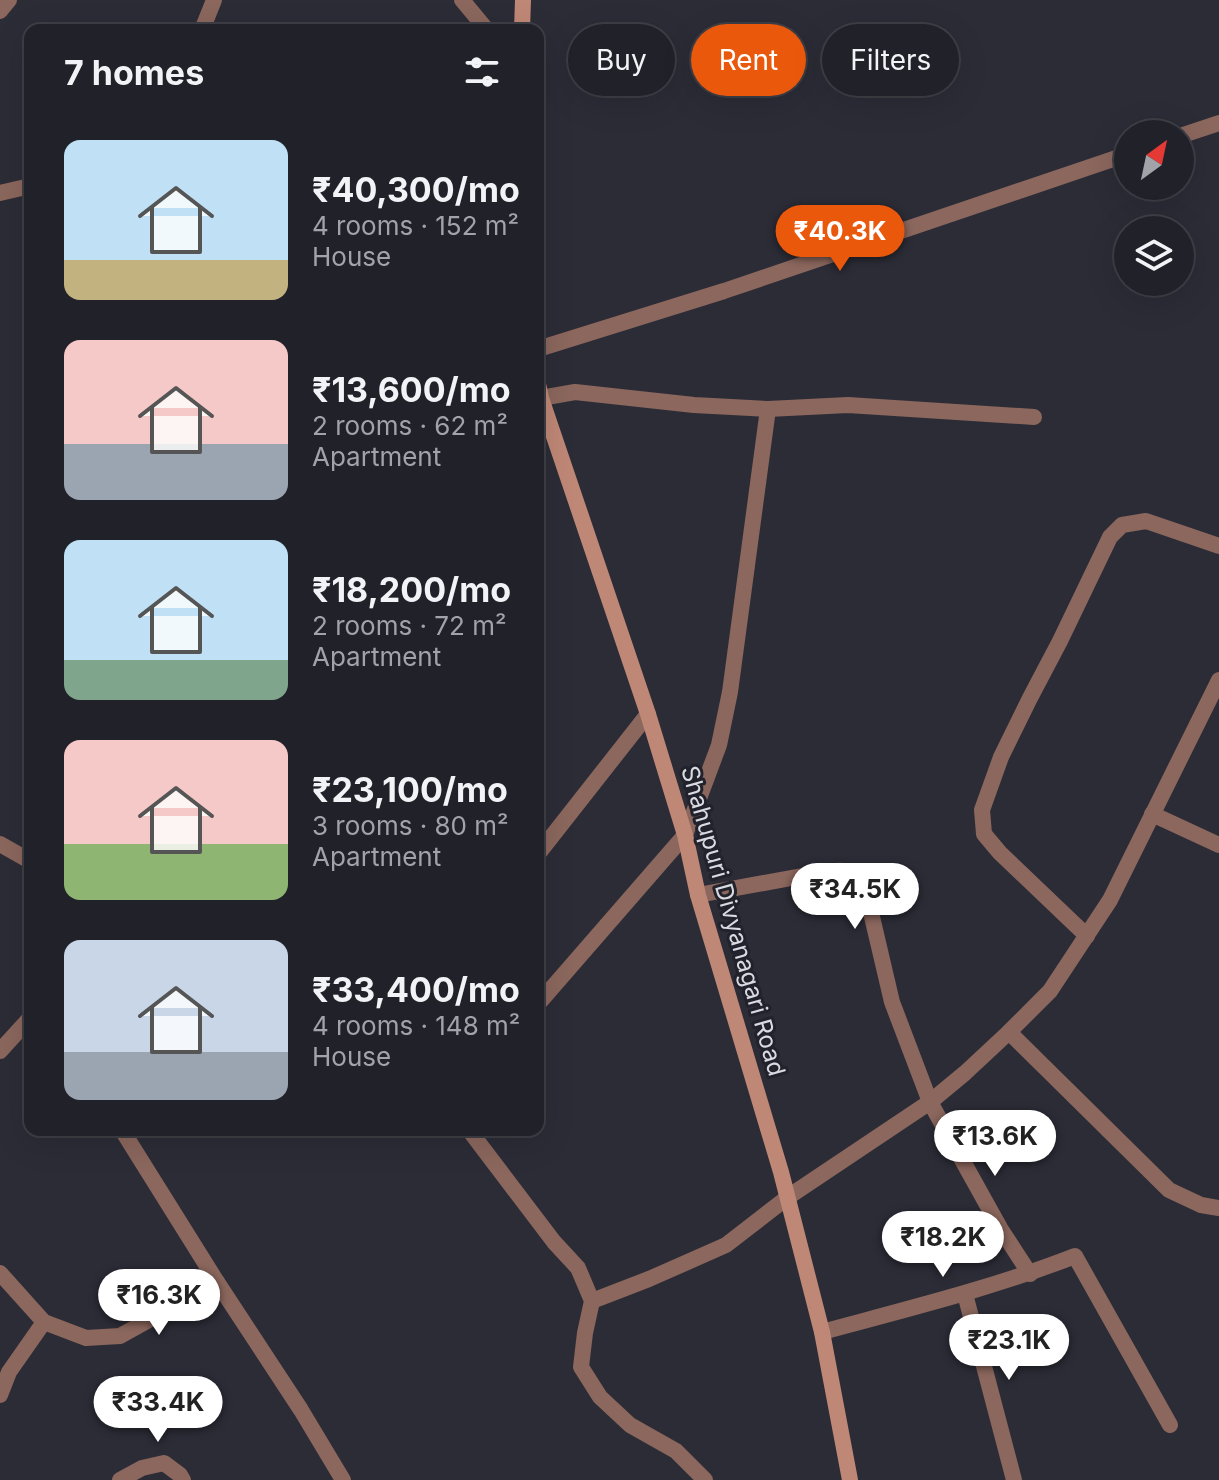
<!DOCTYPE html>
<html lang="en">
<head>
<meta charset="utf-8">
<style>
	:root { --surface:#212129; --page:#2d2e35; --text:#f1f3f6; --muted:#a2a3a8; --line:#3e3e46; --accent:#ea580c }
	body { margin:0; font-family:Inter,sans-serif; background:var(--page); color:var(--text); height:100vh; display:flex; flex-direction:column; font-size:30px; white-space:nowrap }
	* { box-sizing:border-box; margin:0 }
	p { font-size:26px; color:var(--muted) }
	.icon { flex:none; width:44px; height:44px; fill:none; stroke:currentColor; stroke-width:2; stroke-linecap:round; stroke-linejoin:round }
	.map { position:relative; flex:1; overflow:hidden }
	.side { position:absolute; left:24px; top:24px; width:520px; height:1112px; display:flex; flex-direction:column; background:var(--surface); border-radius:16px; box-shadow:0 8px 32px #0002,0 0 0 2px var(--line) }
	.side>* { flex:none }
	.guide { position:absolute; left:568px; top:24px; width:530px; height:72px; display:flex; gap:16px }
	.needle { width:52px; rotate:33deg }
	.fabs { position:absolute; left:1114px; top:120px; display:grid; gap:16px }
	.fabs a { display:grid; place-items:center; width:80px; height:80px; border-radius:50%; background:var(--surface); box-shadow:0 8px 32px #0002,0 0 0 2px var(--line); font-size:40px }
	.price { position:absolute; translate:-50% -68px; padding:0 18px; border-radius:28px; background:#fff; color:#222; font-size:26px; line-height:52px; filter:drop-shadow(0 2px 4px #0008) }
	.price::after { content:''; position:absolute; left:50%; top:48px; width:24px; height:18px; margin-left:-12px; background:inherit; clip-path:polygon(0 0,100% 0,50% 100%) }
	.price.active { background:var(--accent); color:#fff }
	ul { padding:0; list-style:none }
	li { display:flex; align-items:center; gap:24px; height:200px; padding:0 40px }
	li span { display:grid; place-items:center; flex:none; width:224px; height:160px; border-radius:16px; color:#555 }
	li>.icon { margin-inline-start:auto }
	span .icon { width:96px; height:96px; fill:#fffc; stroke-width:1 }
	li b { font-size:34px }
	h2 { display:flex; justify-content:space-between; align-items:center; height:96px; padding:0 40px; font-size:34px }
	.pill { padding:0 28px; border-radius:36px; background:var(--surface); box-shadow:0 8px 32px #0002,0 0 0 2px var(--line); font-size:28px; line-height:72px }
	.pill.active { background:var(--accent); color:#fff }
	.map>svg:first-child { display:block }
</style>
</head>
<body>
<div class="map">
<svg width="1219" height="1480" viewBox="0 0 1219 1480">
	<rect width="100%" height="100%" fill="#2c2c37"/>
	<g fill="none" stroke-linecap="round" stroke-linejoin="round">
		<g stroke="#8b675d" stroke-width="16">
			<path d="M462 0 487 30"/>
			<path d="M0 11 9 0"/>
			<path d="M202 30 214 0"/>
			<path d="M1180 136 1219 123"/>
			<path d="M0 193 30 186"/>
			<path d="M538 349 724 291 1128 154"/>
			<path d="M541 398 575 392 694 405 768 409 848 405 1034 417"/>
			<path d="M1152 814 1219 845"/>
			<path d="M0 844 30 861"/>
			<path d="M538 854 648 714"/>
			<path d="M698 895 824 872C846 870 852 868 865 887L892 1002 930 1102 1000 1228 1030 1274"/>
			<path d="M1087 936 1000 853 984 834 982 810 1001 757 1030 698 1060 641 1110 537 1122 525 1146 521 1219 546"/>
			<path d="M538 1004 685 835 700 796 719 745 730 692 768 409"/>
			<path d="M1009 1032 1169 1190 1201 1205 1219 1208"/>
			<path d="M0 1051 30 1018"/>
			<path d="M122 1130 217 1282 301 1410 343 1480"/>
			<path d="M469 1130 554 1242 578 1268 592 1301 585 1333 581 1367 600 1397 630 1425 676 1451 705 1480"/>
			<path d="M0 1273 44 1322 86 1338 120 1336 217 1282"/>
			<path d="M965 1294 1014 1480"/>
			<path d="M592 1301 649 1279 726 1245 788 1197 930 1102 965 1073 1009 1032 1050 991 1110 900 1219 680"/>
			<path d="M822 1332C907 1309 993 1288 1075 1256L1170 1425"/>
			<path d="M0 1395 9 1372 44 1322"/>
			<path d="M120 1480 142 1468 164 1463 180 1475 183 1480"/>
		</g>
		<g stroke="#bf8776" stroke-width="16">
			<path d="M522 30 523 0"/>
			<path d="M538 384 541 398 648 714 685 835 698 895 781 1172 822 1332 850 1480"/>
		</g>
	</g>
	<g text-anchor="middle" stroke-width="6" stroke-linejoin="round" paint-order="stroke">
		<g font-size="24" fill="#dadae2" stroke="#22222d">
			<text transform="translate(733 921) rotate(74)" y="8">Shahupuri Divyanagari Road</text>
		</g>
	</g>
</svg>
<div class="fabs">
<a><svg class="needle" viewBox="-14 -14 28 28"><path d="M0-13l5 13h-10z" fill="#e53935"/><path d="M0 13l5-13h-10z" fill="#a2a3a8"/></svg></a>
<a><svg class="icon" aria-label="layers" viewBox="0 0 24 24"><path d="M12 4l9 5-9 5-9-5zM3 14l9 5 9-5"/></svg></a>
</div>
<b class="price active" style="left:840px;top:273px">₹40.3K</b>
<b class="price" style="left:855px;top:931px">₹34.5K</b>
<b class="price" style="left:995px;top:1178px">₹13.6K</b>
<b class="price" style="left:943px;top:1279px">₹18.2K</b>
<b class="price" style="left:159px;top:1337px">₹16.3K</b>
<b class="price" style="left:1009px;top:1382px">₹23.1K</b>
<b class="price" style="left:158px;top:1444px">₹33.4K</b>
<div class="guide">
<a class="pill">Buy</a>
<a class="pill active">Rent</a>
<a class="pill">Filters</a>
</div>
<section class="side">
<h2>7 homes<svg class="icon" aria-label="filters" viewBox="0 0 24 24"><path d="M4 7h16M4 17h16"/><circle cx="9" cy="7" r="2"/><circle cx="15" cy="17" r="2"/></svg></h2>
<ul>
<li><span style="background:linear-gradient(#bfe0f5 75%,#c2b280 0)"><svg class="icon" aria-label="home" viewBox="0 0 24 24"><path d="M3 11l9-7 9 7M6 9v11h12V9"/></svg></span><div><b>₹40,300/mo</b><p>4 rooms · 152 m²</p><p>House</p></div></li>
<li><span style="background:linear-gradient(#f6c9c9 65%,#9aa5b1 0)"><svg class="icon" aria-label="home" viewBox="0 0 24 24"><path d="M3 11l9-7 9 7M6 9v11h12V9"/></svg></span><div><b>₹13,600/mo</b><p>2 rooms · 62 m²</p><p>Apartment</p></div></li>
<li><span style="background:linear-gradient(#bfe0f5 75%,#7fa58c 0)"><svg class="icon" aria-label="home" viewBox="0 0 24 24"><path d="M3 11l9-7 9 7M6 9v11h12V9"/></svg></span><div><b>₹18,200/mo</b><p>2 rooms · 72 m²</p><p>Apartment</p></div></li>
<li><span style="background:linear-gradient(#f6c9c9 65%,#8fb573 0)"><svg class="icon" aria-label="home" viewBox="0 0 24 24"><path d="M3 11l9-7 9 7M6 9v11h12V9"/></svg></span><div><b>₹23,100/mo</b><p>3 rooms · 80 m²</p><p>Apartment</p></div></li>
<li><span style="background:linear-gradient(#c9d6e8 70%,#9aa5b1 0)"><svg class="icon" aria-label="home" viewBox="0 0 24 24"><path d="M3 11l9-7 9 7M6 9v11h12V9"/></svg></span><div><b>₹33,400/mo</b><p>4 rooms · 148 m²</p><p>House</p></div></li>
</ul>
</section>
</div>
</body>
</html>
